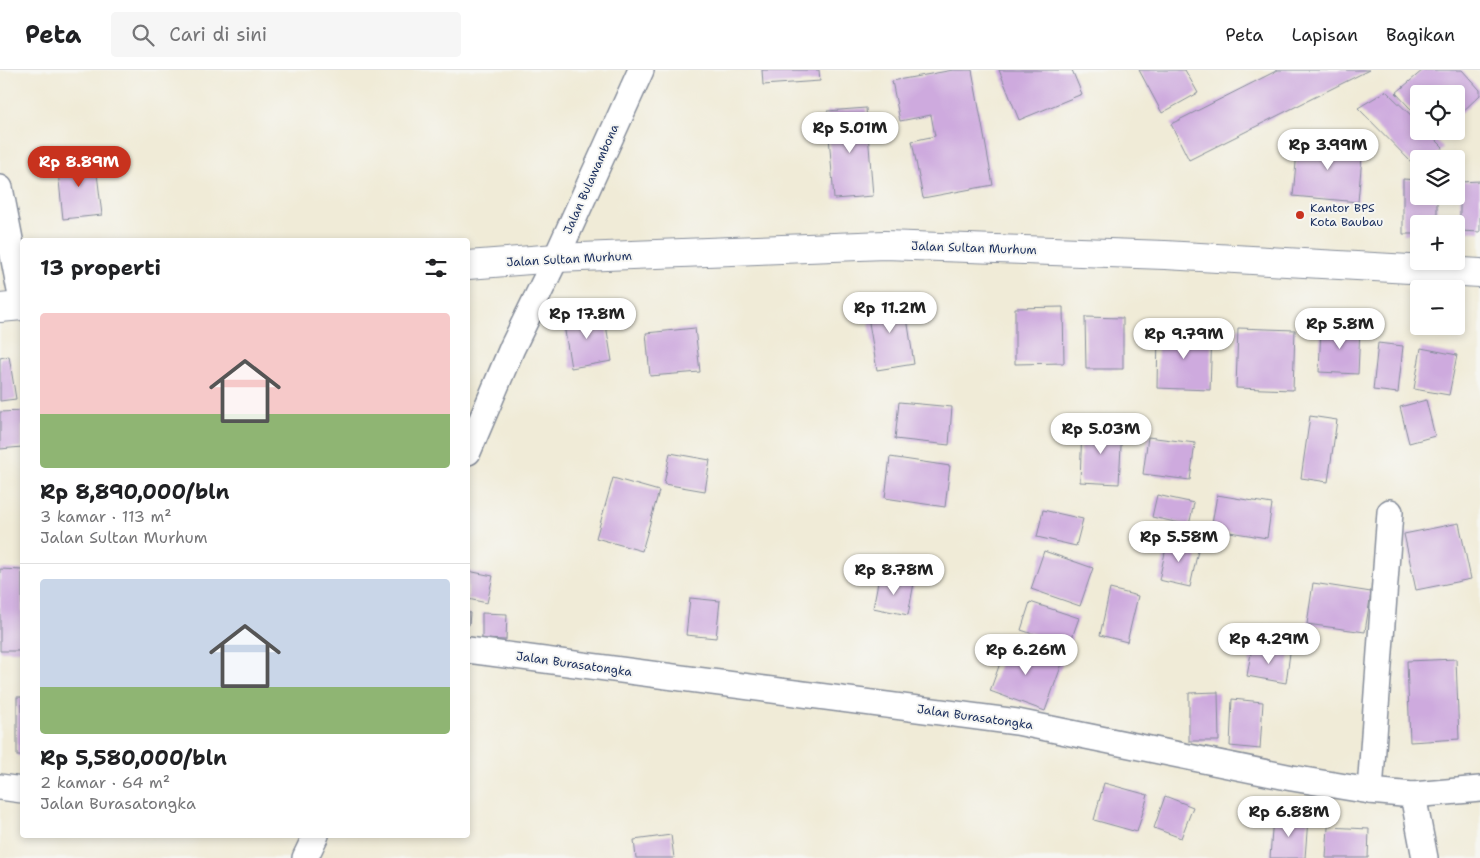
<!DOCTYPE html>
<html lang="id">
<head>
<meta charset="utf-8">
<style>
	:root { --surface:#fff; --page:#f6f6f6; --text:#202124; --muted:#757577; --line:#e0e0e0; --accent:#c8321e }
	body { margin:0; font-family:"Shantell Sans",sans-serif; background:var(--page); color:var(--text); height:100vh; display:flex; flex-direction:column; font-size:19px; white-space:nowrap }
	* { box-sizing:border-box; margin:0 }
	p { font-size:16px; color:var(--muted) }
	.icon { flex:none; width:28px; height:28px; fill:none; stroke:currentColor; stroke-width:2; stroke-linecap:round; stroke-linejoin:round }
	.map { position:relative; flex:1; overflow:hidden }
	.drawer { position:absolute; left:20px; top:168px; width:450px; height:600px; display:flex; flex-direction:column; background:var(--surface); border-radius:5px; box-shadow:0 2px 8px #0003 }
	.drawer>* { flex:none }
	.tools { position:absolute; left:1410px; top:15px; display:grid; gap:10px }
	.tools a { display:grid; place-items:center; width:55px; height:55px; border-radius:5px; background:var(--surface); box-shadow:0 2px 8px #0003; font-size:25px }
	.price { position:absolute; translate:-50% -42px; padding:0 11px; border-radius:18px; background:#fff; color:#222; font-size:16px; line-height:32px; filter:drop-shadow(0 1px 2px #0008) }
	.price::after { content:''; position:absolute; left:50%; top:30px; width:15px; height:11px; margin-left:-8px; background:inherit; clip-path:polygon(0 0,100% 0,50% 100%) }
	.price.current { background:var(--accent); color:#fff }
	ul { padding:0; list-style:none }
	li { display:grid; align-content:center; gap:10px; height:265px; padding:0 20px }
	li+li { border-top:1px solid var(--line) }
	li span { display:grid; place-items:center; height:155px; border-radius:5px; color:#555 }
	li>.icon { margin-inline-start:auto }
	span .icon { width:90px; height:90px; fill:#fffc; stroke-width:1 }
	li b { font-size:21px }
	h2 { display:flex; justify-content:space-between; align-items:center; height:60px; padding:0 20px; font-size:21px }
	header { display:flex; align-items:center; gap:30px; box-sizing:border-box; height:70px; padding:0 25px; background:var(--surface); border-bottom:1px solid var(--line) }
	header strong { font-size:24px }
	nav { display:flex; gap:28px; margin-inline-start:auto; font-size:18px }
	.search { width:350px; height:45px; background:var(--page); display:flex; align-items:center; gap:12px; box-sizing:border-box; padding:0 18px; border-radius:5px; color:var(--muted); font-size:19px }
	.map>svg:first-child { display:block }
</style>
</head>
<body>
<header>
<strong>Peta</strong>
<div class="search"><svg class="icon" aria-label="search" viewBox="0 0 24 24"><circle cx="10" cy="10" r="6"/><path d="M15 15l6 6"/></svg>Cari di sini</div>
<nav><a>Peta</a><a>Lapisan</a><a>Bagikan</a></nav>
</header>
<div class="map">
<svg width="1480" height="788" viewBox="0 0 1480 788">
	<rect width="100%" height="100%" fill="#f6f6f2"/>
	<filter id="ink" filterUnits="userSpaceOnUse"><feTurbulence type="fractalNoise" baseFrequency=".02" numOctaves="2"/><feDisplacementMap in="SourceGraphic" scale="10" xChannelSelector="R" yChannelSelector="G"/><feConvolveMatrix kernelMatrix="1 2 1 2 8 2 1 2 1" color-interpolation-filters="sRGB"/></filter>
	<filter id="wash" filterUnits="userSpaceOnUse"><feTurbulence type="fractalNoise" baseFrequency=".0096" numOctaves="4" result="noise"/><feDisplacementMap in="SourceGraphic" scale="20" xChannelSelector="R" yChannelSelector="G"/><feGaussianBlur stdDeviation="1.12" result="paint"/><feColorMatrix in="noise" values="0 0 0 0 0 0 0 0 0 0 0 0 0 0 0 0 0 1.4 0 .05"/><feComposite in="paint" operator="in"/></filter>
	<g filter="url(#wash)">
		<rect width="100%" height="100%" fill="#f0ebd7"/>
		<g id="blocks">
			<g fill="#ceaade">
				<path d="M762 0H819L820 11 763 15Z"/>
				<path d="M953 0H972L993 115 923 128 912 71 935 66 931 45 900 51 892 11Z"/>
				<path d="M999 0H1072L1082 24 1019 50Z"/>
				<path d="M1139 0H1185L1198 23 1162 43Z"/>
				<path d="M1278 0H1369L1189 90 1171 54Z"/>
				<path d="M1423 0H1462L1480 20V25L1456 48V24H1419V48L1396 23Z"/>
				<path d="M1386 21 1419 53V61H1427L1443 77 1433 89H1419V100L1358 38Z"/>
				<path d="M866 38 873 126 834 129 827 41Z"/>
				<path d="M1432 61H1443L1437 67Z"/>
				<path d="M1298 70 1363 76 1358 132 1293 126Z"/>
				<path d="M95 87 102 145 63 149 57 92Z"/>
				<path d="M1403 109 1419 110V126H1437V154H1419V164H1403Z"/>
				<path d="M1480 111V162L1460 161V112Z"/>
				<path d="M904 228 914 294 877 300 866 235Z"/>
				<path d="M1063 237 1064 293 1015 294V238Z"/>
				<path d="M604 243 612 291 571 298 563 249Z"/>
				<path d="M1085 247 1123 248V299H1086Z"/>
				<path d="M1321 256 1360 258 1358 304 1319 302Z"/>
				<path d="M695 258 700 302 650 306 646 263Z"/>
				<path d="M1238 258 1295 260 1293 320 1236 318Z"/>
				<path d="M1158 261 1212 262 1210 320 1157 318Z"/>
				<path d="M1378 273 1403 276 1398 323 1373 320Z"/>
				<path d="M1421 278 1457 285 1449 325 1414 319Z"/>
				<path d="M9 286 16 329 0 331V288Z"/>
				<path d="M1426 330 1435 366 1409 373 1400 337Z"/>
				<path d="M899 332 952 337 949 375 895 369Z"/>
				<path d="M22 341V377L0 379V342Z"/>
				<path d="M1310 346 1337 350 1328 412 1301 408Z"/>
				<path d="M1082 356 1122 357 1119 414 1080 412Z"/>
				<path d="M1148 367 1195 373 1190 410 1143 404Z"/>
				<path d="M670 383 710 390 705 421 664 414Z"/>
				<path d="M890 387 950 396 945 437 885 428Z"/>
				<path d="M613 408 659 421 642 481 596 468Z"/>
				<path d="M1157 425 1194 433 1189 455 1152 447Z"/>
				<path d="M1217 425 1272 434 1267 468 1211 459Z"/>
				<path d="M1043 440 1083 449 1076 476 1037 467Z"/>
				<path d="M1459 453 1471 509 1416 520 1404 464Z"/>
				<path d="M1168 469 1199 476 1190 517 1159 510Z"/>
				<path d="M1044 481 1093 498 1080 536 1031 519Z"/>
				<path d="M0 499 22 500V581H0Z"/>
				<path d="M468 501 493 506 487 533 468 529Z"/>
				<path d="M879 507 914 513 908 545 873 538Z"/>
				<path d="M1313 513 1371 522 1365 562 1307 554Z"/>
				<path d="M1110 519 1138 526 1127 572 1100 565Z"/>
				<path d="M690 528 720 531 716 568 686 565Z"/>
				<path d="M1030 532 1079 548 1069 576 1021 560Z"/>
				<path d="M468 542 470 543 469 555H468Z"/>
				<path d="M482 543 507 544 506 570 482 569Z"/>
				<path d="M1008 571 1063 591 1045 641 990 621Z"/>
				<path d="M1252 577 1290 583 1286 613 1247 606Z"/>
				<path d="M1456 589 1459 669 1410 672 1407 591Z"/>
				<path d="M1218 622 1219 671H1189V623Z"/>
				<rect x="17" y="627" width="5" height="59"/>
				<path d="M1232 629 1263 632 1260 679 1230 676Z"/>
				<path d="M1104 713 1148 725 1137 762 1094 750Z"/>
				<path d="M1165 726 1193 737 1181 768 1154 758Z"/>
				<path d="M1273 746 1308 749 1305 788H1270Z"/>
				<path d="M1328 757 1369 759 1368 788H1326Z"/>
				<path d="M671 765 674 788H636L634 770Z"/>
			</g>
		</g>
	</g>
	<g filter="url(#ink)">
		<use href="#blocks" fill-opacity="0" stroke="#868d9a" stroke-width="1"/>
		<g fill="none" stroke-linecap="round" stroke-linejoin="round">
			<g stroke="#868d9a" stroke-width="28">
				<g id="minor">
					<path d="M0 118 22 231"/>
					<path d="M468 382 512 278 556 188 641 0"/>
					<path d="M468 580 1017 652 1292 708 1370 721 1413 725 1480 719"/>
					<path d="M0 717 22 720"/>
					<path d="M1370 721 1390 442"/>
					<path d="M1413 725 1425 788"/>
					<path d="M305 788 316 765"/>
				</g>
			</g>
			<g stroke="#868d9a" stroke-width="30">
				<g id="trunk">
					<path d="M468 195 556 188 885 175 1165 185 1480 203"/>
					<path d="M0 238 22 236"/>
				</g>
			</g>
			<use href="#minor" stroke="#fff" stroke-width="25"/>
			<use href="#trunk" stroke="#fff" stroke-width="28"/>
		</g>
	</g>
	<circle fill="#c8321e" stroke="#f6f6f2" stroke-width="2" cx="1300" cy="145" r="5"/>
	<g text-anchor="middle" stroke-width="4" stroke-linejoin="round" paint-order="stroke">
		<g font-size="12" fill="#1b2f5e" stroke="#f6f6f2">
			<text transform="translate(591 109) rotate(-66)" y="4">Jalan Bulawambona</text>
			<text transform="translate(974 178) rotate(2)" y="4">Jalan Sultan Murhum</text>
			<text transform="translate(569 189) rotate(-3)" y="4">Jalan Sultan Murhum</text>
			<text transform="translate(574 594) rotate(8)" y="4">Jalan Burasatongka</text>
			<text transform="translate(975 647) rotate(8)" y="4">Jalan Burasatongka</text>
		</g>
		<g font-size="12" fill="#1b2f5e" stroke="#f6f6f2" text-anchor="start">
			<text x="1310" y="142">Kantor BPS<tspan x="1310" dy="14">Kota Baubau</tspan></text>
		</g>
	</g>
</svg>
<div class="tools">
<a><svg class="icon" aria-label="locate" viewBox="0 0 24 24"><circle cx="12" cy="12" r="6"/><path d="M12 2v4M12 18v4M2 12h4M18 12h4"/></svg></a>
<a><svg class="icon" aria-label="layers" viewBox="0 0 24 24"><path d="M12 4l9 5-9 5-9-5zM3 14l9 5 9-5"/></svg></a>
<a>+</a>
<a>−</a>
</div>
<b class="price" style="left:850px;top:84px">Rp 5.01M</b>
<b class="price" style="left:1328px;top:101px">Rp 3.99M</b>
<b class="price current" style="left:79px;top:118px">Rp 8.89M</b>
<b class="price" style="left:890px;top:264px">Rp 11.2M</b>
<b class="price" style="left:587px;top:270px">Rp 17.8M</b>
<b class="price" style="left:1340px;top:280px">Rp 5.8M</b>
<b class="price" style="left:1184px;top:290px">Rp 9.79M</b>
<b class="price" style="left:1101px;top:385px">Rp 5.03M</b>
<b class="price" style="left:1179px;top:493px">Rp 5.58M</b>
<b class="price" style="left:894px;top:526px">Rp 8.78M</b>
<b class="price" style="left:1269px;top:595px">Rp 4.29M</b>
<b class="price" style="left:1026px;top:606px">Rp 6.26M</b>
<b class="price" style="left:1289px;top:768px">Rp 6.88M</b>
<section class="drawer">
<h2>13 properti<svg class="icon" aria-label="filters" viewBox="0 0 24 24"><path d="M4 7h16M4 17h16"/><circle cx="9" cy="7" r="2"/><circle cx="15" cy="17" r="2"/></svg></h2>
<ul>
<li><span style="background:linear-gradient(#f6c9c9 65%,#8fb573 0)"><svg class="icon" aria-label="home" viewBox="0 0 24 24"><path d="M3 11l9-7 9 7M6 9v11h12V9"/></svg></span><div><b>Rp 8,890,000/bln</b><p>3 kamar · 113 m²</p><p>Jalan Sultan Murhum</p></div></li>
<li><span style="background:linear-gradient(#c9d6e8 70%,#8fb573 0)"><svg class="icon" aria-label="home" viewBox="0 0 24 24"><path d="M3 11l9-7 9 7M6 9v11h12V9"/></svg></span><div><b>Rp 5,580,000/bln</b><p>2 kamar · 64 m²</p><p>Jalan Burasatongka</p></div></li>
</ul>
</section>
</div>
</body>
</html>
